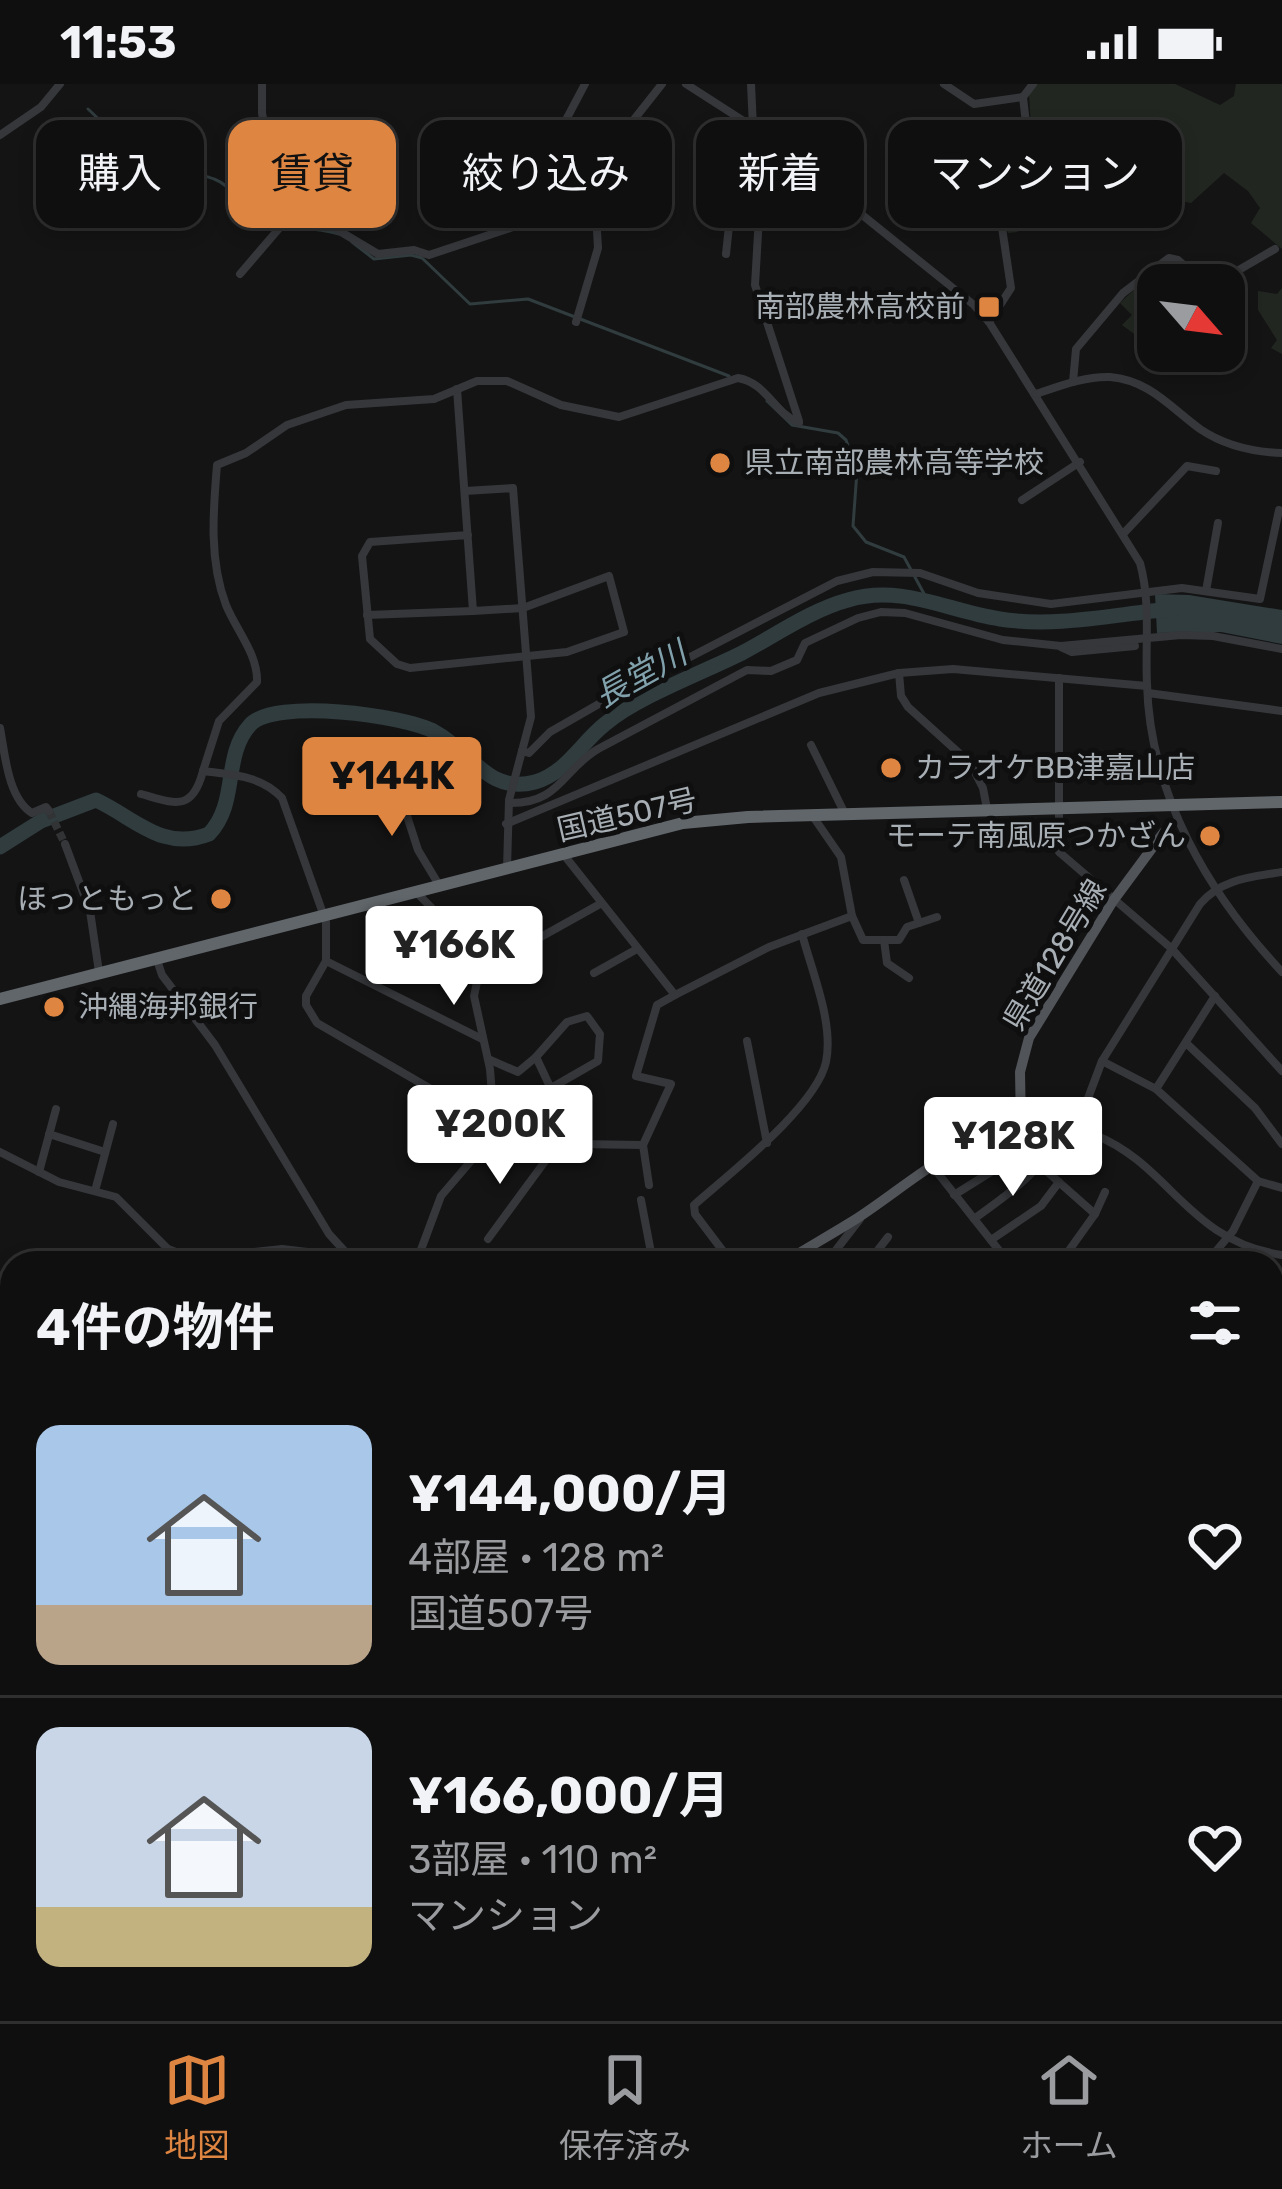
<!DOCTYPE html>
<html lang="ja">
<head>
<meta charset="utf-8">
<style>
	:root { --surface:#0f0f10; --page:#181819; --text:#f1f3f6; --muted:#9b9c9f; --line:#2f2f30; --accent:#de8542 }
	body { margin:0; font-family:Rubik,"Noto Sans JP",sans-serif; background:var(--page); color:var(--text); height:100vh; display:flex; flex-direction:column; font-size:45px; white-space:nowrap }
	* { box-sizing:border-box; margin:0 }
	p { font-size:39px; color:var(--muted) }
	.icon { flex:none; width:66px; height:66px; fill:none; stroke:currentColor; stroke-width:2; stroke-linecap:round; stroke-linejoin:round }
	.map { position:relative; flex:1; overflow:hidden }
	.panel { position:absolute; left:0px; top:1167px; width:1284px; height:771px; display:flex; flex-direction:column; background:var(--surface); border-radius:36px 36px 0 0; box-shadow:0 6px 18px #0003,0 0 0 3px var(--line) }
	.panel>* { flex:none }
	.guide { position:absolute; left:36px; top:36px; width:1212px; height:108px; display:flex; gap:24px }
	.needle { width:78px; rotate:118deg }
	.controls { position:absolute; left:1137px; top:180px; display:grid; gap:24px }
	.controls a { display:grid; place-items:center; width:108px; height:108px; border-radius:24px; background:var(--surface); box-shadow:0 6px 18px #0003,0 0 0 3px var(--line); font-size:60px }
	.price { position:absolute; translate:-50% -102px; padding:0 27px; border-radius:12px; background:#fff; color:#222; font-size:39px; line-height:78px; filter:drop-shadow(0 3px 6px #0008) }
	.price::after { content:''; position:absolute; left:50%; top:72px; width:36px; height:27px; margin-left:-18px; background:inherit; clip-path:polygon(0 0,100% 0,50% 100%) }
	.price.active { background:var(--accent); color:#111 }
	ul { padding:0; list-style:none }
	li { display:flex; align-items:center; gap:36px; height:300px; padding:0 36px }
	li+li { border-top:3px solid var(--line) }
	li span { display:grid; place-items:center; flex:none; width:336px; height:240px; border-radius:24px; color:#555 }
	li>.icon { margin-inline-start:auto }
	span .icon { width:144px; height:144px; fill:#fffc; stroke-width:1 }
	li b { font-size:51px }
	h2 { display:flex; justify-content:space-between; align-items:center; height:144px; padding:0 36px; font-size:51px }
	.tag { padding:0 42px; border-radius:24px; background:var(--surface); box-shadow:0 6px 18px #0003,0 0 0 3px var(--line); font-size:42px; line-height:108px }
	.tag.active { background:var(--accent); color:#111 }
	.status { display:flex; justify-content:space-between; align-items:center; height:84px; padding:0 60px; background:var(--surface); direction:ltr }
	.status svg { height:33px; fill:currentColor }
	.dock { display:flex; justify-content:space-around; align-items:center; height:168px; border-top:3px solid var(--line); background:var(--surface); font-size:33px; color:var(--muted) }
	.dock a { display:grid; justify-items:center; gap:6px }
	.dock .active { color:var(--accent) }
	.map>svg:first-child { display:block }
</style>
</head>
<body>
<div class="status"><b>11:53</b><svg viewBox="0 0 49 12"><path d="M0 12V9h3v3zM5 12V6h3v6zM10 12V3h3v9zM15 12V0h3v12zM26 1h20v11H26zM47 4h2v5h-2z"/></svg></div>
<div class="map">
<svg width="1282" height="1937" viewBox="0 0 1282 1937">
	<rect width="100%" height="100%" fill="#141415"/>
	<g fill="#212720">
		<path d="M1036 0H1175L1220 21 1234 12 1236 0H1282V165L1251 139 1260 124 1248 107 1224 89 1191 119 1164 114 1154 127C1143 108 1159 88 1146 68L1137 74 1105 68 1098 80 1082 88 1084 96 1048 126 1037 119 1039 129C1036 142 1020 149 1008 149L1003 134 1007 128 1015 130 1008 119 1015 104 1020 114 1030 108 1035 112 1021 94 1027 75 1035 82H1047L1048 77 1036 72 1050 75 1057 58 1054 47 1031 44 1029 9Z"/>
		<path d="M1137 203 1142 208 1146 205 1158 218V267H1185L1178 282 1122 241 1132 231 1120 219Z"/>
		<path d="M1282 204V270L1271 264 1277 256 1258 226V207L1277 210Z"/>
		<path d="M337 1926H749L736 1929 733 1937H340Z"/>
	</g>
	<path fill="#303c3e" d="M1155 510 1189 511 1282 526V560L1221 548 1157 549Z"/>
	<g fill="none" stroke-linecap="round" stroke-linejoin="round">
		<g stroke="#303c3e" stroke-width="3">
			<path d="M88 25C107 42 129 70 153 80 201 99 217 78 249 130"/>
			<path d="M252 136C279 146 310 141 339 150"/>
			<path d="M352 158 374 175 411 171 422 174 470 220 528 215 729 292"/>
			<path d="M767 317 792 341 838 349 846 356 857 387 853 442 866 458 904 473 928 517"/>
		</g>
		<path stroke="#303c3e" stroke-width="15" d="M0 763 41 737 96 716C135 734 162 768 209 750 239 719 222 672 250 641 274 614 404 631 435 648 471 667 488 711 535 698 566 689 581 659 605 640 639 612 702 589 742 569 776 551 811 526 848 516 902 500 947 527 1000 535 1057 544 1115 530 1172 525"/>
		<path stroke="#313335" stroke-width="8" stroke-dasharray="8 4" stroke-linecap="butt" d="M49 727 65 760"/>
		<g stroke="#35373a" stroke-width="8">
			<path d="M686 0 753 43 974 221 989 238 1140 479C1151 519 1145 559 1147 600 1150 711 1208 809 1282 888"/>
			<path d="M751 0 753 43"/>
			<path d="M944 0 974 20 1023 13"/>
			<path d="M0 51 41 23 60 0"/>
			<path d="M767 55 763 64 755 201 799 337"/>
			<path d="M533 113 541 83 585 0"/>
			<path d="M282 138 310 137 331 142 378 170 414 166 429 171 516 142 533 113 567 130H596L617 57 662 0"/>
			<path d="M726 170 739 48 744 37"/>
			<path d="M240 190 282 141 262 29V0"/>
			<path d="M1213 201 1275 165"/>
			<path d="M576 238 598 164 596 130"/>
			<path d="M989 238 1011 204 1000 130 1021 82 1027 48 1023 13 1033 0"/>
			<path d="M1073 298 1076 265 1123 209 1169 174 1178 176 1207 201"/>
			<path d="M457 305 473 527 523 524 609 492 624 548 567 568 410 584 397 580 370 555 362 472 370 458 468 451"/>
			<path d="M1036 310C1060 302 1085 292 1110 293 1149 296 1171 324 1200 345 1225 362 1252 368 1282 369"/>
			<path d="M465 407 513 404 531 633 509 716 507 784"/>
			<path d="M1022 416 1080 378"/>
			<path d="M1124 449 1187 382 1216 387"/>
			<path d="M1206 507 1218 439"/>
			<path d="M367 531 473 527"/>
			<path d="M1061 563 1072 568 1135 562"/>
			<path d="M899 589 901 612 908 623 970 679 983 704 987 725"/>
			<path d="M1059 594V768L1171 864 1282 987"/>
			<path d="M1148 609 1282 627"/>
			<path d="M0 644C5 671 8 714 32 729L46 723 49 727"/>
			<path d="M811 661 845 730"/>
			<path d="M522 667 529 669 550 648 611 613 623 596 640 599 837 497 873 488 920 489 978 509 1051 520 1182 504 1260 515 1279 426"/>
			<path d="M365 691 397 717 407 732 418 766 439 801"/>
			<path d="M141 710C174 719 192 729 203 687"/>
			<path d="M509 719C560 720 562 686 598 665L747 586 771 587 797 576 805 559 858 534 881 528 905 529 1003 556 1061 562 1181 551 1213 552 1282 565"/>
			<path d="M506 740 819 609 899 589 953 585 1147 602"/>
			<path d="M65 760 90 827 99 888"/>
			<path d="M564 771 675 911 769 863 852 832 841 773 812 731"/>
			<path d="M904 796 919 839"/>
			<path d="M416 808 482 875 474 912 490 985 495 1049 528 1072 546 1076 577 1060 643 1061 649 1101"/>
			<path d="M852 832 863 856H899L907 843 937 833"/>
			<path d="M539 854 600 820"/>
			<path d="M884 856 887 879 909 894"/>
			<path d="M157 876 162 891 215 961 329 1150 350 1173 364 1179"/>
			<path d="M326 877 482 955"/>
			<path d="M594 889 637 865"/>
			<path d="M747 957 767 1059"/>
			<path d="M1186 959 1255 1024 1282 1060"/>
			<path d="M488 975 518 988 536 973"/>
			<path d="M1102 977 1156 1005 1215 912"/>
			<path d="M551 1004 598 977 600 950 587 932 567 938 536 973 577 1060"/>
			<path d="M1156 1005 1258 1097"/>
			<path d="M1021 1043C1046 1043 1071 1042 1095 1051 1170 1081 1188 1157 1282 1171"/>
			<path d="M1009 1046 1018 1062 1095 1130 1060 1179"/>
			<path d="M1076 1046 1102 977 1200 820C1221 795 1251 793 1282 788"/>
			<path d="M49 1050 105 1068"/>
			<path d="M643 1061 671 1000 636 992 657 921 675 911"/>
			<path d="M0 1068 59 1098 116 1113 168 1165 181 1170 215 1172 282 1165 350 1173"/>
			<path d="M933 1083 1009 1179"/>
			<path d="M39 1088 56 1025"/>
			<path d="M95 1107 113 1040"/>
			<path d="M954 1111 994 1086 1018 1062"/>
			<path d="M641 1116 653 1179"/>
			<path d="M1095 1130 1105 1108"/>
			<path d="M974 1135C1006 1111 1050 1085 1056 1043"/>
			<path d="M488 1155 546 1076"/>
			<path d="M991 1156 1041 1122 1059 1098"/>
			<path d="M149 1179 168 1165"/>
			<path d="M416 1179 441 1112 495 1049 481 1034 317 939 306 921V912L326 877V838L282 714C261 691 232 691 203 687L219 637 257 598C258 570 236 546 226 521 209 477 213 428 217 381L246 369 287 341 346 321 434 315 477 297H507L561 321 619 333 738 294C767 299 774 329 799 339"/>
			<path d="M595 1179 608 1173 648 1169"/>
			<path d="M732 1179 695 1130 694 1121C729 1090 816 1023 826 978 834 939 812 888 802 850"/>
			<path d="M826 1179 860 1135"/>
			<path d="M868 1179 888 1153"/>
			<path d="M1206 1179 1233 1147 1258 1097 1282 1104"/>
			<path d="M1272 1239 1282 1238"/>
			<path d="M0 1389 12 1377"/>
			<path d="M1272 1392 1278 1413"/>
			<path d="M0 1478 12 1488"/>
			<path d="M0 1559 12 1566"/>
			<path d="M1272 1601 1282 1597"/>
			<path d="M1272 1673 1282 1670"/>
			<path d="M1272 1741 1282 1737"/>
			<path d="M1272 1780 1282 1796"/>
			<path d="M0 1803 12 1801"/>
			<path d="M1272 1888 1282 1901"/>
			<path d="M0 1905H12"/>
			<path d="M144 1926 166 1937"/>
		</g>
		<g stroke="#515458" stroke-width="10">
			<path d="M783 1179C807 1164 832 1150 856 1135 907 1102 959 1052 1021 1043L1020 988 1029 954 1113 817 1164 748"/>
			<path d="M180 1937 185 1926"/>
		</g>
		<g stroke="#61666a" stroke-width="12">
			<path d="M0 915 683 739 748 733 1282 718"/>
			<path d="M1272 1500 1282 1496"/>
			<path d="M1272 1515 1282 1512"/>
			<path d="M0 1831 12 1830"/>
			<path d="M0 1845H12"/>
		</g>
	</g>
	<g fill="#de8542" stroke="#0f0f10" stroke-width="4.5">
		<rect x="977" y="211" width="24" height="24" rx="6"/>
		<circle cx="720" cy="379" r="12"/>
		<circle cx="891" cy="684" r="12"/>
		<circle cx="1210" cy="752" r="12"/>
		<circle cx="221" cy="815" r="12"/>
		<circle cx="54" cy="923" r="12"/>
	</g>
	<g text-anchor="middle" stroke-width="10" stroke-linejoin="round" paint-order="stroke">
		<g font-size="30" fill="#a7aeb4" stroke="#0f0f10" text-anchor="end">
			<text x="965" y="233">南部農林高校前</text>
			<text x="744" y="389" text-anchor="start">県立南部農林高等学校</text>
			<text x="915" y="694" text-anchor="start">カラオケBB津嘉山店</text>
			<text x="1186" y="762">モーテ南風原つかざん</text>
			<text x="197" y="825">ほっともっと</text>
			<text x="78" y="933" text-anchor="start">沖縄海邦銀行</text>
		</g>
		<g font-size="30" fill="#a7aeb4" stroke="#0f0f10">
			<text transform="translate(627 731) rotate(-13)" y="10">国道507号</text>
			<text transform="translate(1055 871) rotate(-59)" y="10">県道128号線</text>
		</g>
		<g font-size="33" font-style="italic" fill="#81a2ac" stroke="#0f0f10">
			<text transform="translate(640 590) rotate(-29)" y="12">長堂川</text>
		</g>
	</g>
</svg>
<div class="controls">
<a><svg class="needle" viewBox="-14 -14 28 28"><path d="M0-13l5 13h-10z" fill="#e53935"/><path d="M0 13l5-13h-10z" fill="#9b9c9f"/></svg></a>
</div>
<b class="price active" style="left:392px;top:755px">¥144K</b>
<b class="price" style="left:454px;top:924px">¥166K</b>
<b class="price" style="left:500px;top:1103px">¥200K</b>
<b class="price" style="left:1013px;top:1115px">¥128K</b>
<div class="guide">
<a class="tag">購入</a>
<a class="tag active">賃貸</a>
<a class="tag">絞り込み</a>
<a class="tag">新着</a>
<a class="tag">マンション</a>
</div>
<section class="panel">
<h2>4件の物件<svg class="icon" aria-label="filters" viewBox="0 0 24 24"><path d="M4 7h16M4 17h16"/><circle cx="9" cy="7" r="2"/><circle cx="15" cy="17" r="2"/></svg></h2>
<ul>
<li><span style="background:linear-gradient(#a9c7e8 75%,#b9a48a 0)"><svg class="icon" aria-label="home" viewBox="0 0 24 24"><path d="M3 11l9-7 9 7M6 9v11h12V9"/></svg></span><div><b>¥144,000/月</b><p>4部屋 · 128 m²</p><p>国道507号</p></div><svg class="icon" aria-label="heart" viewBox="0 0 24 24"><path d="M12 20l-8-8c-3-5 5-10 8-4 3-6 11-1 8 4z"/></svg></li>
<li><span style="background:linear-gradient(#c9d6e8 75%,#c2b280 0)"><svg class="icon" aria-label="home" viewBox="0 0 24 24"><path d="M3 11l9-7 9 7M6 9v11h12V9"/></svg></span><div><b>¥166,000/月</b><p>3部屋 · 110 m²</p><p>マンション</p></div><svg class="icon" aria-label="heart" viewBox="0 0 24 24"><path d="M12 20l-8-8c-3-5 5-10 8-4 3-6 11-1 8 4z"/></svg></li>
</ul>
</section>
</div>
<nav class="dock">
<a class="active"><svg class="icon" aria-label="map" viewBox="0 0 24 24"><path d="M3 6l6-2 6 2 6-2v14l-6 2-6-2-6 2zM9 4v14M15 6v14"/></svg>地図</a>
<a><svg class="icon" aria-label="saved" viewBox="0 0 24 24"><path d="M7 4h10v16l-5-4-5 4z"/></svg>保存済み</a>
<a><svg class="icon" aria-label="home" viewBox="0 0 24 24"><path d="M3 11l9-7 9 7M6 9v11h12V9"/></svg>ホーム</a>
</nav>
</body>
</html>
